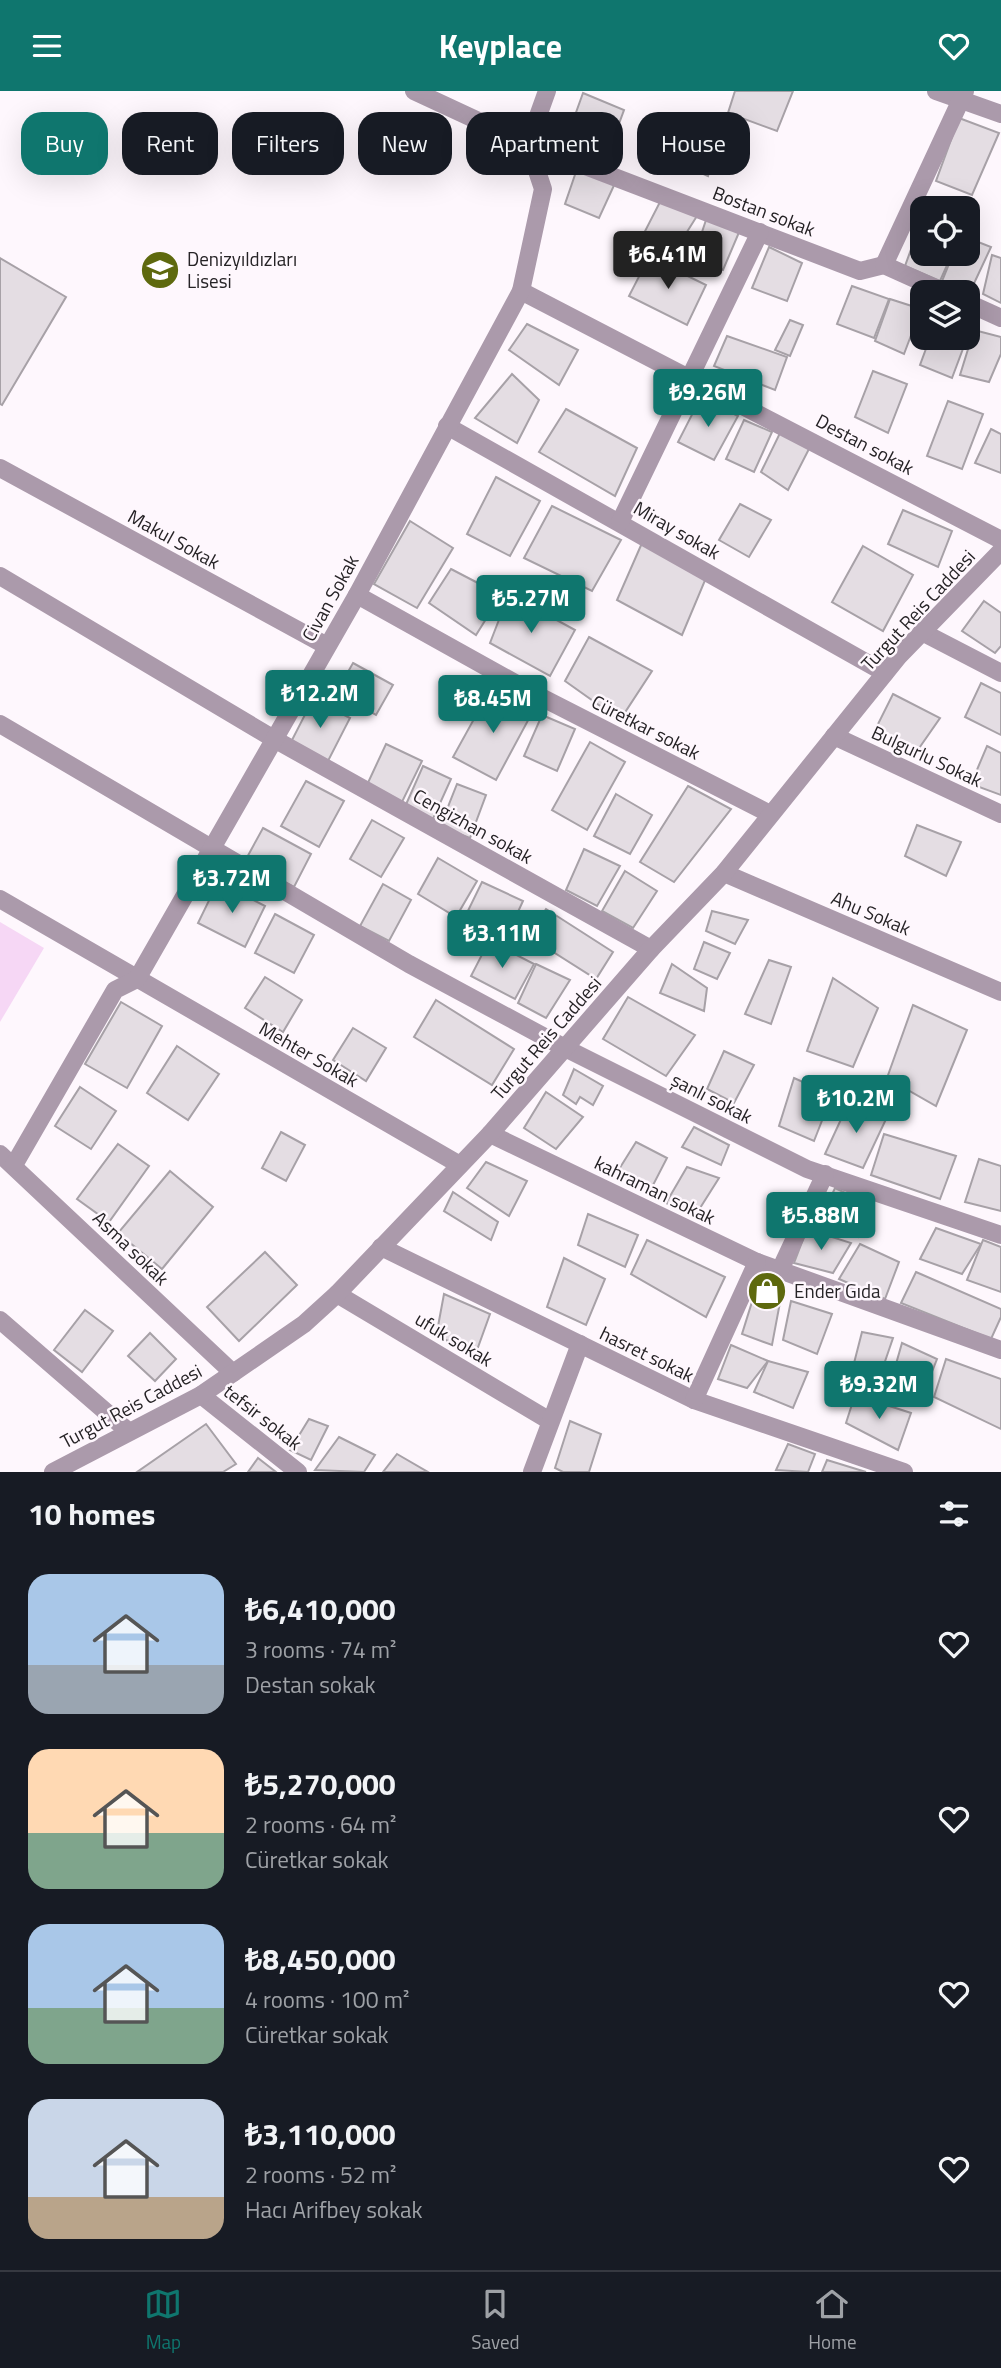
<!DOCTYPE html>
<html lang="en">
<head>
<meta charset="utf-8">
<style>
	:root { --surface:#171b24; --page:#20242c; --text:#f1f3f6; --muted:#9ea1a6; --line:#363941; --accent:#0f766e }
	body { margin:0; font-family:"Titillium Web",sans-serif; background:var(--page); color:var(--text); height:100vh; display:flex; flex-direction:column; font-size:26px; white-space:nowrap }
	* { box-sizing:border-box; margin:0 }
	p { font-size:23px; color:var(--muted) }
	.icon { flex:none; width:38px; height:38px; fill:none; stroke:currentColor; stroke-width:2; stroke-linecap:round; stroke-linejoin:round }
	.map { position:relative; height:1381px; overflow:hidden }
	.details { display:flex; flex-direction:column; background:var(--surface); flex:1 }
	.details>* { flex:none }
	.guide { position:absolute; left:21px; top:21px; width:959px; height:63px; display:flex; gap:14px }
	.tools { position:absolute; left:910px; top:105px; display:grid; gap:14px }
	.tools a { display:grid; place-items:center; width:70px; height:70px; border-radius:14px; background:var(--surface); box-shadow:0 7px 28px #0002; font-size:35px }
	.price { position:absolute; translate:-50% -60px; padding:0 16px; border-radius:7px; background:var(--accent); color:#fff; font-size:23px; line-height:46px; filter:drop-shadow(0 2px 4px #0008) }
	.price::after { content:''; position:absolute; left:50%; top:42px; width:21px; height:16px; margin-left:-10px; background:inherit; clip-path:polygon(0 0,100% 0,50% 100%) }
	.price.selected { background:#222; color:#fff }
	ul { padding:0; list-style:none }
	li { display:flex; align-items:center; gap:21px; height:175px; padding:0 28px }
	li span { display:grid; place-items:center; flex:none; width:196px; height:140px; border-radius:21px; color:#555 }
	li>.icon { margin-inline-start:auto }
	span .icon { width:84px; height:84px; fill:#fffc; stroke-width:1 }
	li b { font-size:30px }
	h2 { display:flex; justify-content:space-between; align-items:center; height:84px; padding:0 28px; font-size:30px }
	.tag { padding:0 24px; border-radius:21px; background:var(--surface); box-shadow:0 7px 28px #0002; font-size:24px; line-height:63px }
	.tag.selected { background:var(--accent); color:#fff }
	header { display:flex; justify-content:space-between; align-items:center; height:91px; padding:0 28px; background:var(--accent); color:#fff; font-size:32px; font-weight:700 }
	.tab-bar { display:flex; justify-content:space-around; align-items:center; height:98px; border-top:2px solid var(--line); background:var(--surface); font-size:19px; color:var(--muted) }
	.tab-bar a { display:grid; justify-items:center; gap:4px }
	.tab-bar .selected { color:var(--accent) }
	.map>svg:first-child { display:block }
</style>
</head>
<body>
<header><svg class="icon" aria-label="menu" viewBox="0 0 24 24"><path d="M4 6h16M4 12h16M4 18h16"/></svg>Keyplace<svg class="icon" aria-label="heart" viewBox="0 0 24 24"><path d="M12 20l-8-8c-3-5 5-10 8-4 3-6 11-1 8 4z"/></svg></header>
<div class="map">
<svg width="1001" height="1381" viewBox="0 0 1001 1381">
	<rect width="100%" height="100%" fill="#fef7fd"/>
	<path fill="#f6d7f5" d="M0 831 44 857 0 931Z"/>
	<g fill="#e4dde3" stroke="#a7a1a7" stroke-width="2">
		<path d="M735 0H793L777 40 728 22Z"/>
		<path d="M583 2 624 19 610 57 569 41Z"/>
		<path d="M959 27 999 42 972 104 936 90Z"/>
		<path d="M682 30 719 42 708 85 672 69Z"/>
		<path d="M578 75 616 90 599 127 565 113Z"/>
		<path d="M661 109 697 125 673 163 641 148Z"/>
		<path d="M707 126 740 139 723 179 694 165Z"/>
		<path d="M922 128V163H952L940 190 905 175Z"/>
		<path d="M968 147 991 156 970 201 942 190 953 163H968Z"/>
		<path d="M769 156 802 172 787 210 752 197Z"/>
		<path d="M992 164 1001 167V212L983 203Z"/>
		<path d="M649 166 706 194 687 234 629 205Z"/>
		<path d="M0 167 66 206 2 314 0 313Z"/>
		<path d="M852 195 889 208 874 247 837 233Z"/>
		<path d="M890 208 921 218 904 263 875 250Z"/>
		<path d="M790 229 803 234 790 265 775 259Z"/>
		<path d="M527 233 578 259 559 294 509 259Z"/>
		<path d="M974 239 1001 246V263L989 291 960 284Z"/>
		<path d="M727 245 787 266 775 299 714 275Z"/>
		<path d="M930 247H967L952 287 920 274Z"/>
		<path d="M873 280 907 293 888 342 855 326Z"/>
		<path d="M512 283 539 309 517 352 475 327Z"/>
		<path d="M701 306 738 325 714 369 678 351Z"/>
		<path d="M948 310 983 323 962 378 927 365Z"/>
		<path d="M566 318 637 357 615 405 539 361Z"/>
		<path d="M744 329 772 341 754 381 726 368Z"/>
		<path d="M991 338 1001 343V382L975 372Z"/>
		<path d="M780 342 810 356 788 399 761 381Z"/>
		<path d="M496 386 540 410 510 465 467 443Z"/>
		<path d="M740 413 771 429 749 466 719 449Z"/>
		<path d="M552 415 621 449 592 500 524 467Z"/>
		<path d="M903 419 952 440 938 476 888 453Z"/>
		<path d="M410 430 453 457 417 517 374 493Z"/>
		<path d="M642 452 706 487 682 544 617 509Z"/>
		<path d="M863 455 913 484 883 540 832 511Z"/>
		<path d="M451 478 501 504 476 544 429 512Z"/>
		<path d="M509 503 575 539 550 585 490 552Z"/>
		<path d="M984 510 1001 522V555L995 562 962 540Z"/>
		<path d="M589 546 652 580 620 629 565 590Z"/>
		<path d="M353 572 393 594 376 624 336 602Z"/>
		<path d="M981 592 1001 602V644L965 626Z"/>
		<path d="M490 599 532 622 496 689 453 666Z"/>
		<path d="M893 603 940 627 915 663 875 639Z"/>
		<path d="M313 608 350 627 328 670 291 651Z"/>
		<path d="M542 624 575 638 557 680 524 665Z"/>
		<path d="M590 651 625 671 587 739 552 719Z"/>
		<path d="M386 653 422 670 401 713 366 696Z"/>
		<path d="M987 655 1001 662V704L971 693Z"/>
		<path d="M423 675 451 688 432 730 404 718Z"/>
		<path d="M306 690 344 710 319 756 281 735Z"/>
		<path d="M457 693 486 704 470 747 440 736Z"/>
		<path d="M688 695 731 718 674 791 640 771Z"/>
		<path d="M616 703 652 724 630 763 594 745Z"/>
		<path d="M372 729 404 747 381 786 350 768Z"/>
		<path d="M917 734 961 751 946 785 905 765Z"/>
		<path d="M263 737 311 763 294 796 245 770Z"/>
		<path d="M584 758 620 775 597 815 566 799Z"/>
		<path d="M438 767 477 790 456 826 418 803Z"/>
		<path d="M625 780 657 800 633 837 602 820Z"/>
		<path d="M218 791 265 815 245 856 198 832Z"/>
		<path d="M482 791 523 810 505 849 463 830Z"/>
		<path d="M383 793 411 809 389 850 360 835Z"/>
		<path d="M546 818 613 861 596 888 528 845Z"/>
		<path d="M712 820 748 829 735 853 706 840Z"/>
		<path d="M275 823 314 844 294 882 255 862Z"/>
		<path d="M489 850 534 873 515 908 471 885Z"/>
		<path d="M704 851 730 862 717 888 694 878Z"/>
		<path d="M769 869 791 876 771 933 745 923Z"/>
		<path d="M536 873 570 889 546 927 518 912Z"/>
		<path d="M672 873 707 897 704 920 660 902Z"/>
		<path d="M265 886 302 909 283 941 245 917Z"/>
		<path d="M833 887 878 917 853 976 807 960Z"/>
		<path d="M628 906 695 944 666 985 603 948Z"/>
		<path d="M436 909 514 958 492 994 414 946Z"/>
		<path d="M121 911 162 935 127 997 85 973Z"/>
		<path d="M913 914 967 939 936 1015 887 987Z"/>
		<path d="M353 937 386 957 366 990 333 969Z"/>
		<path d="M177 955 219 983 188 1029 147 1002Z"/>
		<path d="M724 960 754 974 734 1012 707 998Z"/>
		<path d="M574 978 603 995 593 1014 580 1006 576 1013 563 1004Z"/>
		<path d="M794 987 832 1004 814 1050 779 1035Z"/>
		<path d="M80 996 116 1020 91 1058 55 1035Z"/>
		<path d="M546 1001 583 1026 556 1058 524 1037Z"/>
		<path d="M849 1011 887 1026 863 1077 825 1063Z"/>
		<path d="M694 1036 729 1054 721 1074 682 1056Z"/>
		<path d="M281 1041 305 1054 286 1090 262 1077Z"/>
		<path d="M884 1043 956 1065 940 1108 871 1084Z"/>
		<path d="M636 1051 667 1067 650 1100 616 1083Z"/>
		<path d="M118 1053 149 1075 109 1131 77 1108Z"/>
		<path d="M979 1068 1001 1075V1120L965 1111Z"/>
		<path d="M486 1071 527 1090 509 1125 467 1097Z"/>
		<path d="M687 1076 719 1087 695 1125 666 1112Z"/>
		<path d="M170 1080 213 1116 162 1178 118 1142Z"/>
		<path d="M835 1097 871 1114 858 1146 820 1129Z"/>
		<path d="M453 1101 498 1131 491 1149 444 1120Z"/>
		<path d="M588 1123 638 1144 625 1176 578 1154Z"/>
		<path d="M936 1137 981 1153 962 1183 920 1168Z"/>
		<path d="M807 1138 851 1152 833 1182 794 1172Z"/>
		<path d="M647 1149 725 1186 706 1226 631 1183Z"/>
		<path d="M983 1149 1001 1156V1201L967 1189Z"/>
		<path d="M860 1153 899 1171 885 1208 839 1188Z"/>
		<path d="M265 1161 297 1194 239 1250 207 1216Z"/>
		<path d="M564 1167 605 1188 586 1234 547 1216Z"/>
		<path d="M916 1181 1001 1218V1226L991 1248 901 1212Z"/>
		<path d="M757 1195 781 1206 772 1254 742 1243Z"/>
		<path d="M444 1203 490 1223 477 1259 436 1246Z"/>
		<path d="M791 1210 832 1223 817 1263 783 1249Z"/>
		<path d="M85 1219 113 1240 82 1281 54 1259Z"/>
		<path d="M862 1241 893 1247 880 1285 853 1276Z"/>
		<path d="M150 1242 176 1268 155 1290 128 1265Z"/>
		<path d="M902 1252 937 1268 924 1301 892 1287Z"/>
		<path d="M731 1254 768 1270 747 1297 718 1288Z"/>
		<path d="M946 1268 1001 1288V1338L934 1306Z"/>
		<path d="M768 1270 808 1281 793 1317 754 1301Z"/>
		<path d="M855 1304 911 1322 898 1359 846 1332Z"/>
		<path d="M309 1328 328 1335 311 1369 290 1359Z"/>
		<path d="M570 1330 601 1343 589 1381H563L555 1377Z"/>
		<path d="M206 1333 236 1373 223 1381H137Z"/>
		<path d="M339 1346 375 1364 364 1381 315 1379Z"/>
		<path d="M788 1353 815 1363 808 1381 776 1379Z"/>
		<path d="M397 1363 428 1381H383Z"/>
		<path d="M258 1367 276 1381H248Z"/>
		<path d="M827 1369 866 1381H822Z"/>
	</g>
	<g fill="none" stroke-linecap="round" stroke-linejoin="round">
		<g stroke="#ab9aab" stroke-width="18">
			<path d="M414 0 528 53 860 180 884 174 944 201"/>
			<path d="M936 0 1001 23"/>
			<path d="M884 174 965 0"/>
			<path d="M521 200 1001 449"/>
			<path d="M968 212 1001 227"/>
			<path d="M447 335 885 582"/>
			<path d="M0 377 327 555"/>
			<path d="M620 431 760 141"/>
			<path d="M0 485 274 648 651 858"/>
			<path d="M357 504 533 602 770 723"/>
			<path d="M922 541 1001 582"/>
			<path d="M0 633 409 873 565 957 807 1078 1001 1144"/>
			<path d="M834 645 1001 723"/>
			<path d="M724 782 1001 901"/>
			<path d="M0 808 460 1074"/>
			<path d="M490 1043 757 1171 1001 1259"/>
			<path d="M0 1063 233 1282"/>
			<path d="M14 1074 115 899 137 888 357 504 521 200 543 98 528 53 547 0"/>
			<path d="M381 1156 694 1309 904 1381"/>
			<path d="M780 1179 825 1083"/>
			<path d="M337 1203 550 1330"/>
			<path d="M0 1229 128 1340"/>
			<path d="M201 1304 298 1381"/>
			<path d="M694 1309 757 1171"/>
			<path d="M532 1381 580 1253"/>
		</g>
		<path stroke="#ab9aab" stroke-width="18" d="M53 1381 201 1304 304 1233 337 1203 490 1043 651 858 724 782 898 566 1001 460"/>
	</g>
	<defs>
		<g id="school-disc" transform="scale(2.0125)"><circle r="9.5" fill="#5e690e" stroke="#fef7fd"/><path d="M0-5L7-2L0 1L-7-2ZM-4 1L0 2.5L4 1V4Q0 6-4 4Z" fill="#fff"/></g>
		<g id="shop-disc" transform="scale(2.0125)"><circle r="9.5" fill="#5e690e" stroke="#fef7fd"/><path d="M-5-2.5h2.3a2.7 3.5 0 0 1 5.4 0H5L5.5 6h-11ZM-1.5-2.5h3a1.5 2.3 0 0 0-3 0Z" fill="#fff"/></g>
	</defs>
	<g fill-rule="evenodd">
		<use href="#school-disc" x="160" y="179"/>
		<use href="#shop-disc" x="767" y="1200"/>
	</g>
	<g text-anchor="middle" stroke-width="5" stroke-linejoin="round" paint-order="stroke">
		<g font-size="19" fill="#262326" stroke="#fef7fd">
			<text transform="translate(764 120) rotate(21)" y="7">Bostan sokak</text>
			<text transform="translate(865 353) rotate(28)" y="7">Destan sokak</text>
			<text transform="translate(677 439) rotate(30)" y="7">Miray sokak</text>
			<text transform="translate(174 448) rotate(29)" y="7">Makul Sokak</text>
			<text transform="translate(330 507) rotate(-61)" y="7">Civan Sokak</text>
			<text transform="translate(918 519) rotate(-47)" y="7">Turgut Reis Caddesi</text>
			<text transform="translate(646 636) rotate(27)" y="7">Cüretkar sokak</text>
			<text transform="translate(927 665) rotate(25)" y="7">Bulgurlu Sokak</text>
			<text transform="translate(473 735) rotate(29)" y="7">Cengizhan sokak</text>
			<text transform="translate(871 822) rotate(23)" y="7">Ahu Sokak</text>
			<text transform="translate(546 947) rotate(-49)" y="7">Turgut Reis Caddesi</text>
			<text transform="translate(309 963) rotate(30)" y="7">Mehter Sokak</text>
			<text transform="translate(712 1007) rotate(27)" y="7">şanlı sokak</text>
			<text transform="translate(655 1099) rotate(26)" y="7">kahraman sokak</text>
			<text transform="translate(131 1157) rotate(44)" y="7">Asma sokak</text>
			<text transform="translate(454 1248) rotate(31)" y="7">ufuk sokak</text>
			<text transform="translate(647 1263) rotate(26)" y="7">hasret sokak</text>
			<text transform="translate(131 1315) rotate(-28)" y="7">Turgut Reis Caddesi</text>
			<text transform="translate(263 1326) rotate(38)" y="7">tefsir sokak</text>
		</g>
		<g font-size="19" fill="#262326" stroke="#fef7fd" text-anchor="start">
			<text x="187" y="175">Denizyıldızları<tspan x="187" dy="22">Lisesi</tspan></text>
			<text x="794" y="1207">Ender Gıda</text>
		</g>
	</g>
</svg>
<div class="tools">
<a><svg class="icon" aria-label="locate" viewBox="0 0 24 24"><circle cx="12" cy="12" r="6"/><path d="M12 2v4M12 18v4M2 12h4M18 12h4"/></svg></a>
<a><svg class="icon" aria-label="layers" viewBox="0 0 24 24"><path d="M12 4l9 5-9 5-9-5zM3 14l9 5 9-5"/></svg></a>
</div>
<b class="price selected" style="left:668px;top:200px">₺6.41M</b>
<b class="price" style="left:708px;top:338px">₺9.26M</b>
<b class="price" style="left:531px;top:544px">₺5.27M</b>
<b class="price" style="left:320px;top:639px">₺12.2M</b>
<b class="price" style="left:493px;top:644px">₺8.45M</b>
<b class="price" style="left:232px;top:824px">₺3.72M</b>
<b class="price" style="left:502px;top:879px">₺3.11M</b>
<b class="price" style="left:856px;top:1044px">₺10.2M</b>
<b class="price" style="left:821px;top:1161px">₺5.88M</b>
<b class="price" style="left:879px;top:1330px">₺9.32M</b>
<div class="guide">
<a class="tag selected">Buy</a>
<a class="tag">Rent</a>
<a class="tag">Filters</a>
<a class="tag">New</a>
<a class="tag">Apartment</a>
<a class="tag">House</a>
</div>
</div>
<section class="details">
<h2>10 homes<svg class="icon" aria-label="filters" viewBox="0 0 24 24"><path d="M4 7h16M4 17h16"/><circle cx="9" cy="7" r="2"/><circle cx="15" cy="17" r="2"/></svg></h2>
<ul>
<li><span style="background:linear-gradient(#a9c7e8 65%,#9aa5b1 0)"><svg class="icon" aria-label="home" viewBox="0 0 24 24"><path d="M3 11l9-7 9 7M6 9v11h12V9"/></svg></span><div><b>₺6,410,000</b><p>3 rooms · 74 m²</p><p>Destan sokak</p></div><svg class="icon" aria-label="heart" viewBox="0 0 24 24"><path d="M12 20l-8-8c-3-5 5-10 8-4 3-6 11-1 8 4z"/></svg></li>
<li><span style="background:linear-gradient(#ffd9b3 60%,#7fa58c 0)"><svg class="icon" aria-label="home" viewBox="0 0 24 24"><path d="M3 11l9-7 9 7M6 9v11h12V9"/></svg></span><div><b>₺5,270,000</b><p>2 rooms · 64 m²</p><p>Cüretkar sokak</p></div><svg class="icon" aria-label="heart" viewBox="0 0 24 24"><path d="M12 20l-8-8c-3-5 5-10 8-4 3-6 11-1 8 4z"/></svg></li>
<li><span style="background:linear-gradient(#a9c7e8 60%,#7fa58c 0)"><svg class="icon" aria-label="home" viewBox="0 0 24 24"><path d="M3 11l9-7 9 7M6 9v11h12V9"/></svg></span><div><b>₺8,450,000</b><p>4 rooms · 100 m²</p><p>Cüretkar sokak</p></div><svg class="icon" aria-label="heart" viewBox="0 0 24 24"><path d="M12 20l-8-8c-3-5 5-10 8-4 3-6 11-1 8 4z"/></svg></li>
<li><span style="background:linear-gradient(#c9d6e8 70%,#b9a48a 0)"><svg class="icon" aria-label="home" viewBox="0 0 24 24"><path d="M3 11l9-7 9 7M6 9v11h12V9"/></svg></span><div><b>₺3,110,000</b><p>2 rooms · 52 m²</p><p>Hacı Arifbey sokak</p></div><svg class="icon" aria-label="heart" viewBox="0 0 24 24"><path d="M12 20l-8-8c-3-5 5-10 8-4 3-6 11-1 8 4z"/></svg></li>
</ul>
</section>
<nav class="tab-bar">
<a class="selected"><svg class="icon" aria-label="map" viewBox="0 0 24 24"><path d="M3 6l6-2 6 2 6-2v14l-6 2-6-2-6 2zM9 4v14M15 6v14"/></svg>Map</a>
<a><svg class="icon" aria-label="saved" viewBox="0 0 24 24"><path d="M7 4h10v16l-5-4-5 4z"/></svg>Saved</a>
<a><svg class="icon" aria-label="home" viewBox="0 0 24 24"><path d="M3 11l9-7 9 7M6 9v11h12V9"/></svg>Home</a>
</nav>
</body>
</html>
